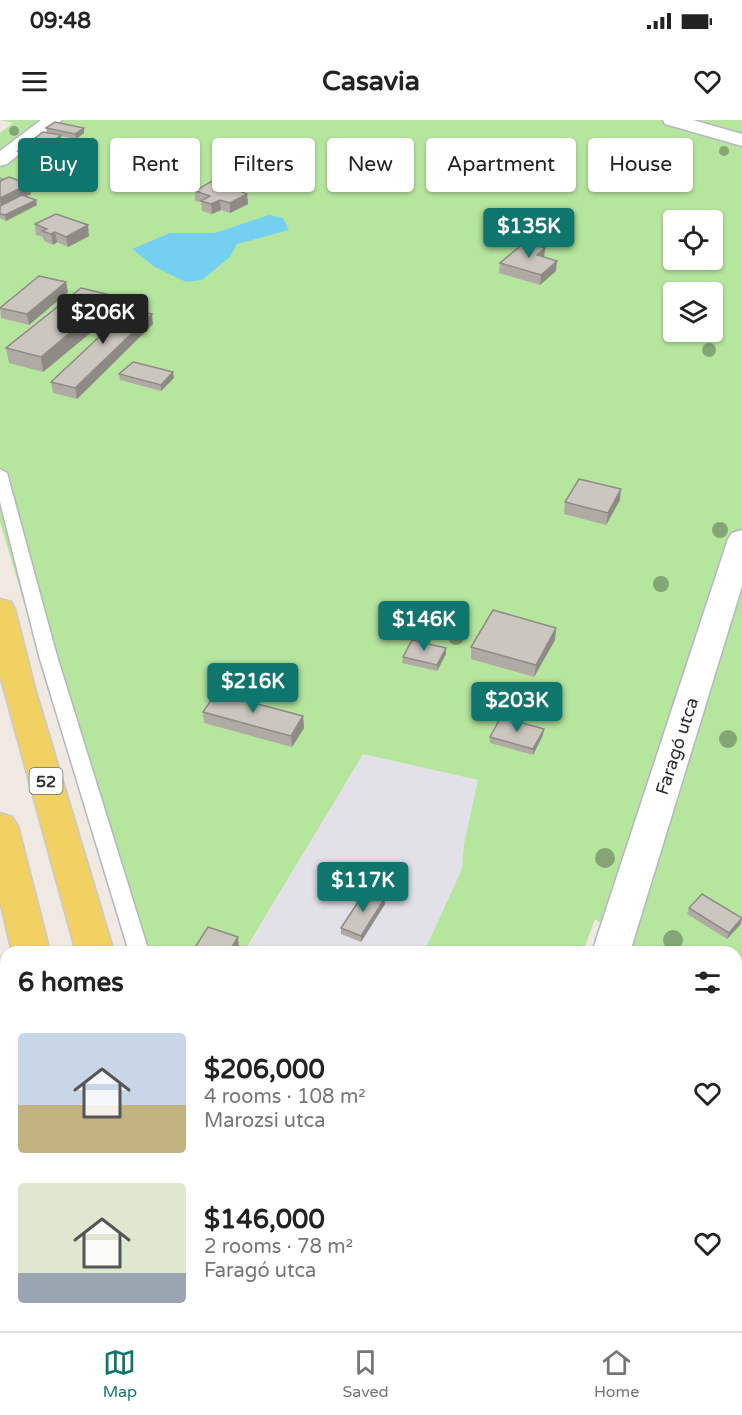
<!DOCTYPE html>
<html lang="en">
<head>
<meta charset="utf-8">
<style>
	:root { --surface:#fff; --page:#f6f6f6; --text:#222; --muted:#767676; --line:#e0e0e0; --accent:#0f766e }
	body { margin:0; font-family:"Varela Round",sans-serif; background:var(--page); color:var(--text); height:100vh; display:flex; flex-direction:column; font-size:22px; white-space:nowrap }
	* { box-sizing:border-box; margin:0 }
	p { font-size:20px; color:var(--muted) }
	.icon { flex:none; width:33px; height:33px; fill:none; stroke:currentColor; stroke-width:2; stroke-linecap:round; stroke-linejoin:round }
	.map { position:relative; flex:1; overflow:hidden }
	.details { position:absolute; left:0px; top:826px; width:742px; height:386px; display:flex; flex-direction:column; background:var(--surface); border-radius:18px 18px 0 0; box-shadow:0 2px 4px #0004 }
	.details>* { flex:none }
	.guide { position:absolute; left:18px; top:18px; width:706px; height:54px; display:flex; gap:12px }
	.controls { position:absolute; left:663px; top:90px; display:grid; gap:12px }
	.controls a { display:grid; place-items:center; width:60px; height:60px; border-radius:6px; background:var(--surface); box-shadow:0 2px 4px #0004; font-size:30px }
	.price { position:absolute; translate:-50% -51px; padding:0 14px; border-radius:6px; background:var(--accent); color:#fff; font-size:20px; line-height:39px; filter:drop-shadow(0 2px 3px #0008) }
	.price::after { content:''; position:absolute; left:50%; top:36px; width:18px; height:14px; margin-left:-9px; background:inherit; clip-path:polygon(0 0,100% 0,50% 100%) }
	.price.active { background:#222; color:#fff }
	ul { padding:0; list-style:none }
	li { display:flex; align-items:center; gap:18px; height:150px; padding:0 18px }
	li span { display:grid; place-items:center; flex:none; width:168px; height:120px; border-radius:6px; color:#555 }
	li>.icon { margin-inline-start:auto }
	span .icon { width:72px; height:72px; fill:#fffc; stroke-width:1 }
	li b { font-size:26px }
	h2 { display:flex; justify-content:space-between; align-items:center; height:72px; padding:0 18px; font-size:26px }
	.tag { padding:0 21px; border-radius:6px; background:var(--surface); box-shadow:0 2px 4px #0004; font-size:21px; line-height:54px }
	.tag.active { background:var(--accent); color:#fff }
	.status { display:flex; justify-content:space-between; align-items:center; height:42px; padding:0 30px; background:var(--surface); direction:ltr }
	.status svg { height:16px; fill:currentColor }
	header { display:flex; justify-content:space-between; align-items:center; height:78px; padding:0 18px; background:var(--surface); font-size:27px; font-weight:700 }
	.tabs { display:flex; justify-content:space-around; align-items:center; height:84px; border-top:2px solid var(--line); background:var(--surface); font-size:16px; color:var(--muted) }
	.tabs a { display:grid; justify-items:center; gap:3px }
	.tabs .active { color:var(--accent) }
	.map>svg:first-child { display:block }
</style>
</head>
<body>
<div class="status"><b>09:48</b><svg viewBox="0 0 49 12"><path d="M0 12V9h3v3zM5 12V6h3v6zM10 12V3h3v9zM15 12V0h3v12zM26 1h20v11H26zM47 4h2v5h-2z"/></svg></div>
<header><svg class="icon" aria-label="menu" viewBox="0 0 24 24"><path d="M4 6h16M4 12h16M4 18h16"/></svg>Casavia<svg class="icon" aria-label="heart" viewBox="0 0 24 24"><path d="M12 20l-8-8c-3-5 5-10 8-4 3-6 11-1 8 4z"/></svg></header>
<div class="map">
<svg width="742" height="1211" viewBox="0 0 742 1211">
	<rect width="100%" height="100%" fill="#efe9e1"/>
	<g fill="#e3e1e8">
		<path d="M362 634 501 665 424 832H245Z"/>
		<path d="M737 909 742 913V1211H599L594 1206H736Z"/>
		<path d="M242 1206H456L455 1211H244Z"/>
	</g>
	<path fill="#b6e59e" fill-rule="evenodd" d="M0 0H742V913L737 909 736 832H638L595 799 583 832H424L462 749 464 724 478 660 363 634 244 832H128L0 402V13L13 3ZM674 100H712V140H674ZM674 172H712V212H674Z"/>
	<path fill="#75cff0" d="M269 95 283 98 289 110 237 124 230 137 202 160 186 162 155 147 132 129 170 113H215Z"/>
	<g fill="none" stroke-linecap="round" stroke-linejoin="round">
		<g stroke="#b4b7c1" stroke-width="3">
			<g id="service">
				<path d="M0 349 7 353 57 536 149 832H129L39 536 0 382Z"/>
				<path d="M246 1206H272L273 1211H247Z"/>
			</g>
		</g>
		<g stroke="#b4b7c1" stroke-width="3">
			<g id="minor">
				<path d="M41 0H62L7 44 0 46V31Z"/>
				<path d="M663 0H693L742 14V26L665 4Z"/>
				<path d="M742 410V466L630 832H592L728 419 732 413Z"/>
				<path d="M469 1206H515L514 1211H466Z"/>
			</g>
		</g>
		<g stroke="#c9c9c9" stroke-width="3">
			<g id="primary">
				<path d="M0 479 11 482 15 489 36 572 114 832H76L0 555Z"/>
				<path d="M0 693 12 697 18 706 50 832H12L0 781Z"/>
				<path d="M98 1206H144L147 1211H99Z"/>
				<path d="M179 1206H225L227 1211H179Z"/>
			</g>
		</g>
		<g stroke="#c9c9c9" stroke-width="4.5" stroke-dasharray="6 4" stroke-linecap="butt">
			<path d="M0 991 6 1013"/>
			<path d="M51 1206 52 1211"/>
		</g>
		<use href="#service" fill="#fff" fill-rule="evenodd"/>
		<use href="#minor" fill="#fff" fill-rule="evenodd"/>
		<use href="#primary" fill="#f2d163" fill-rule="evenodd"/>
	</g>
	<g fill="#84a574">
		<circle cx="14" cy="11" r="5"/>
		<circle cx="724" cy="31" r="5"/>
		<circle cx="709" cy="230" r="7"/>
		<circle cx="720" cy="410" r="8"/>
		<circle cx="661" cy="464" r="8"/>
		<circle cx="456" cy="517" r="8"/>
		<circle cx="728" cy="619" r="9"/>
		<circle cx="605" cy="738" r="10"/>
		<circle cx="673" cy="820" r="10"/>
	</g>
	<g fill="#afaba4">
		<path d="M46 8H84V13L76 19 61 16 62 25 37 44 19 41 18 31 47 13Z"/>
		<path d="M84 22 85 27 68 38 58 36 57 31Z"/>
		<path d="M0 57 3 58V60L31 74 26 76 37 85 6 101 0 98Z"/>
		<path d="M195 71 247 74 248 84 230 93 221 90 212 94 202 91 201 82 195 81Z"/>
		<path d="M35 104 89 116 68 127 57 122 53 125 44 121 43 117 36 115Z"/>
		<path d="M545 128 544 137 556 151 540 165 499 153 500 143Z"/>
		<path d="M66 162 68 172 29 205 1 198 0 187Z"/>
		<path d="M115 186 153 204 77 279 53 273 51 262 105 212 100 211V205L43 252 9 243 6 228Z"/>
		<path d="M119 254 174 258 161 271 120 260Z"/>
		<path d="M620 380 606 405 564 394 565 382Z"/>
		<path d="M556 508 555 520 534 557 471 539V527Z"/>
		<path d="M446 528V534L437 551 402 543 403 537Z"/>
		<path d="M203 592 303 596 304 608 292 627 204 603Z"/>
		<path d="M544 609 543 615 533 635 490 623V617Z"/>
		<path d="M385 784 361 822 341 814V808Z"/>
		<path d="M689 788 742 798 740 805 727 819 687 794Z"/>
		<path d="M742 858V901L736 898V864Z"/>
	</g>
	<g fill="#8e8b86">
		<path d="M84 8V13L76 19 75 14Z"/>
		<path d="M61 15 62 25 37 44 36 34Z"/>
		<path d="M84 22 85 27 68 38V33Z"/>
		<path d="M29 64 31 74 1 89 0 78Z"/>
		<path d="M247 74 248 84 230 93V83Z"/>
		<path d="M36 80 37 85 6 101 5 95Z"/>
		<path d="M220 80 221 90 212 94 211 84Z"/>
		<path d="M88 105 89 116 68 127 66 117Z"/>
		<path d="M55 112 57 122 53 125 51 114Z"/>
		<path d="M545 128 544 138 537 135Z"/>
		<path d="M557 141 556 151 540 165 541 155Z"/>
		<path d="M66 162 68 172 29 205 27 194Z"/>
		<path d="M114 176 116 191 99 200 100 205 43 252 41 237Z"/>
		<path d="M152 194 153 204 77 279 75 268Z"/>
		<path d="M173 252 174 258 161 271V265Z"/>
		<path d="M621 369 620 380 606 405 608 393Z"/>
		<path d="M556 508 555 520 534 557 536 545Z"/>
		<path d="M446 528V534L437 551V545Z"/>
		<path d="M303 596 304 608 292 627 291 616Z"/>
		<path d="M544 609 543 615 533 635V629Z"/>
		<path d="M385 778V784L361 822V816Z"/>
		<path d="M742 798 740 805 727 819 729 813Z"/>
		<path d="M238 817 239 829 237 832H229Z"/>
	</g>
	<g fill="#cbc7bf" stroke="#8e8b86" stroke-width="1.5">
		<path d="M55 2 84 8 75 14 46 8Z"/>
		<path d="M43 12 61 15 36 34 18 31Z"/>
		<path d="M74 20 84 22 68 33 57 31Z"/>
		<path d="M9 57 29 64 0 78V61Z"/>
		<path d="M212 61 247 74 230 83 220 80 211 84 201 81 210 76 195 71Z"/>
		<path d="M22 75 36 80 5 95 0 94V86Z"/>
		<path d="M56 94 88 105 66 117 55 112 51 114 42 111 47 109 35 104Z"/>
		<path d="M525 122 545 128 537 135 557 141 541 155 500 143Z"/>
		<path d="M39 156 66 162 27 194 0 188Z"/>
		<path d="M81 168 114 176 41 237 6 228Z"/>
		<path d="M114 186 152 194 75 268 51 262 114 203 99 200Z"/>
		<path d="M133 242 173 252 161 265 119 254Z"/>
		<path d="M579 359 621 369 608 393 565 382Z"/>
		<path d="M493 490 556 508 536 545 471 527Z"/>
		<path d="M412 520 446 528 437 545 403 537Z"/>
		<path d="M216 573 303 596 291 616 203 592Z"/>
		<path d="M501 597 544 609 533 629 490 617Z"/>
		<path d="M366 770 385 778 361 816 341 808Z"/>
		<path d="M702 774 742 798 729 813 689 788Z"/>
		<path d="M208 807 238 817 229 832H192Z"/>
		<path d="M742 858V887L736 884V864Z"/>
	</g>
	<g text-anchor="middle" stroke-width="4.5" stroke-linejoin="round" paint-order="stroke">
		<rect fill="#fff" stroke="#6d6d6d" stroke-width="1.5" x="29.5" y="648" width="33" height="26" rx="4.5"/>
		<g font-size="16" font-weight="bold" fill="#2e2e2e">
			<text x="46" y="667">52</text>
		</g>
		<g font-size="18" fill="#2e2e2e" stroke="#fff">
			<text transform="translate(677 626) rotate(-72)" y="6">Faragó utca</text>
		</g>
	</g>
</svg>
<div class="controls">
<a><svg class="icon" aria-label="locate" viewBox="0 0 24 24"><circle cx="12" cy="12" r="6"/><path d="M12 2v4M12 18v4M2 12h4M18 12h4"/></svg></a>
<a><svg class="icon" aria-label="layers" viewBox="0 0 24 24"><path d="M12 4l9 5-9 5-9-5zM3 14l9 5 9-5"/></svg></a>
</div>
<b class="price" style="left:529px;top:139px">$135K</b>
<b class="price active" style="left:103px;top:225px">$206K</b>
<b class="price" style="left:424px;top:532px">$146K</b>
<b class="price" style="left:253px;top:594px">$216K</b>
<b class="price" style="left:517px;top:613px">$203K</b>
<b class="price" style="left:363px;top:793px">$117K</b>
<div class="guide">
<a class="tag active">Buy</a>
<a class="tag">Rent</a>
<a class="tag">Filters</a>
<a class="tag">New</a>
<a class="tag">Apartment</a>
<a class="tag">House</a>
</div>
<section class="details">
<h2>6 homes<svg class="icon" aria-label="filters" viewBox="0 0 24 24"><path d="M4 7h16M4 17h16"/><circle cx="9" cy="7" r="2"/><circle cx="15" cy="17" r="2"/></svg></h2>
<ul>
<li><span style="background:linear-gradient(#c9d6e8 60%,#c2b280 0)"><svg class="icon" aria-label="home" viewBox="0 0 24 24"><path d="M3 11l9-7 9 7M6 9v11h12V9"/></svg></span><div><b>$206,000</b><p>4 rooms · 108 m²</p><p>Marozsi utca</p></div><svg class="icon" aria-label="heart" viewBox="0 0 24 24"><path d="M12 20l-8-8c-3-5 5-10 8-4 3-6 11-1 8 4z"/></svg></li>
<li><span style="background:linear-gradient(#dfe7d0 75%,#9aa5b1 0)"><svg class="icon" aria-label="home" viewBox="0 0 24 24"><path d="M3 11l9-7 9 7M6 9v11h12V9"/></svg></span><div><b>$146,000</b><p>2 rooms · 78 m²</p><p>Faragó utca</p></div><svg class="icon" aria-label="heart" viewBox="0 0 24 24"><path d="M12 20l-8-8c-3-5 5-10 8-4 3-6 11-1 8 4z"/></svg></li>
</ul>
</section>
</div>
<nav class="tabs">
<a class="active"><svg class="icon" aria-label="map" viewBox="0 0 24 24"><path d="M3 6l6-2 6 2 6-2v14l-6 2-6-2-6 2zM9 4v14M15 6v14"/></svg>Map</a>
<a><svg class="icon" aria-label="saved" viewBox="0 0 24 24"><path d="M7 4h10v16l-5-4-5 4z"/></svg>Saved</a>
<a><svg class="icon" aria-label="home" viewBox="0 0 24 24"><path d="M3 11l9-7 9 7M6 9v11h12V9"/></svg>Home</a>
</nav>
</body>
</html>
